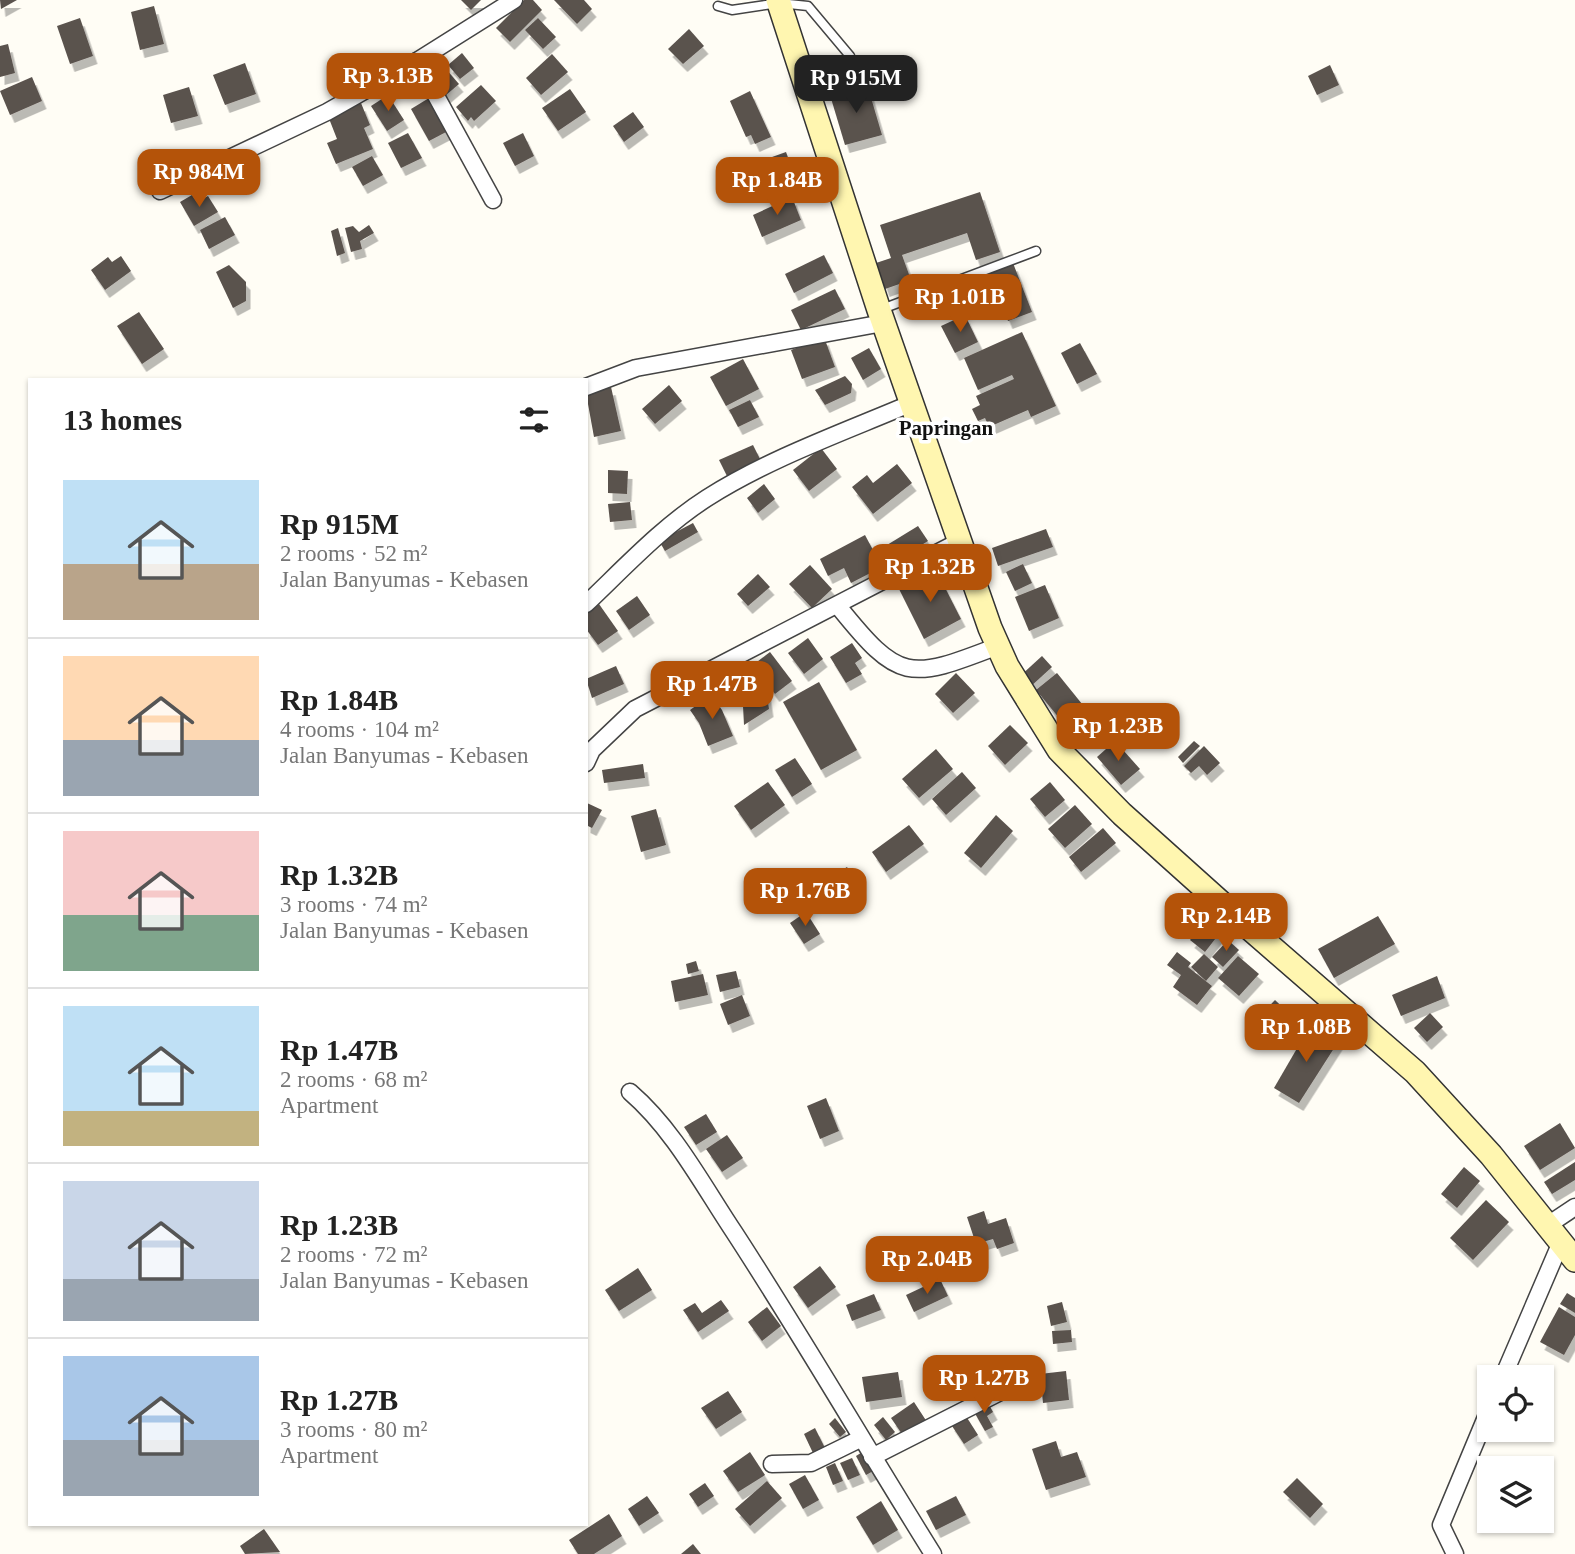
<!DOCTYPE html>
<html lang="en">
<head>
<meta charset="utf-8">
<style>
	:root { --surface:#fff; --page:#f2f2f2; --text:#222; --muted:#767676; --line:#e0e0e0; --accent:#b45309 }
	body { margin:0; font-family:"Times New Roman",serif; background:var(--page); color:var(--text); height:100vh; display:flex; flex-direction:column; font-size:26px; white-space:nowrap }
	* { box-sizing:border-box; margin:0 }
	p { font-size:23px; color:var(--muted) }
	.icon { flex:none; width:38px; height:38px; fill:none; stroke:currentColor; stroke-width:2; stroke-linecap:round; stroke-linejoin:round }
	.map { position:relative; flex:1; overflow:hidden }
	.side { position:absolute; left:28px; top:378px; width:560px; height:1148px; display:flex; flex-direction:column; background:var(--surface); border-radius:0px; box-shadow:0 2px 5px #0004 }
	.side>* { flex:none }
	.controls { position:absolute; left:1477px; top:1365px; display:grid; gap:14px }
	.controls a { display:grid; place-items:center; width:77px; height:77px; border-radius:0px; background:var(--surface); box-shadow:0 2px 5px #0004; font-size:35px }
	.price { position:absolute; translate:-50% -60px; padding:0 16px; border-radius:14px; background:var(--accent); color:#fff; font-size:23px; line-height:46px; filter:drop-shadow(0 2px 4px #0008) }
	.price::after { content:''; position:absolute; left:50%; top:42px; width:21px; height:16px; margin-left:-10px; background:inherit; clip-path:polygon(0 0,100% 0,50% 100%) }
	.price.on { background:#222; color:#fff }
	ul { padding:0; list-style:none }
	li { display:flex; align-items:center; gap:21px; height:175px; padding:0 35px }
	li+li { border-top:2px solid var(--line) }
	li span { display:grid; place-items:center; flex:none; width:196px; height:140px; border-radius:0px; color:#555 }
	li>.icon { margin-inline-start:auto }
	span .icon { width:84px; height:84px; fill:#fffc; stroke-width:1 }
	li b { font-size:30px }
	h2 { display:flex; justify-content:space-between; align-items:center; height:84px; padding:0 35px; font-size:30px }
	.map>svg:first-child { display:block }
</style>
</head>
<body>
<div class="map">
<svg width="1575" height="1554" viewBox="0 0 1575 1554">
	<defs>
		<filter id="shadow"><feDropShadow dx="4.5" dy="8" stdDeviation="0" flood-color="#0004"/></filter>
	</defs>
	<rect width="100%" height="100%" fill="#fffdf5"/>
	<g fill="#5a524d" filter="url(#shadow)">
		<path d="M0 0H17L1 9Z"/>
		<path d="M461 0H481L471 10Z"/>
		<path d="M524 0H533L542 10 510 42 496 28Z"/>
		<path d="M554 0H584L592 9 577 24Z"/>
		<path d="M154 6 164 44 140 50 131 12Z"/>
		<path d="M80 18 93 56 70 64 57 26Z"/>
		<path d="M538 18 556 37 543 49 525 30Z"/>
		<path d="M689 29 704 46 683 64 668 49Z"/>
		<path d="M8 44 15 73 0 77V46Z"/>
		<path d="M462 53 474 68 460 79 448 65Z"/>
		<path d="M552 54 568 72 541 95 526 78Z"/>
		<path d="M439 61 459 84 445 96 426 72Z"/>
		<path d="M245 63 256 94 225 105 213 75Z"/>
		<path d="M1330 65 1339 85 1317 95 1308 76Z"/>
		<path d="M32 77 42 101 10 115 0 91Z"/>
		<path d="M867 84 882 135 845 145 830 95Z"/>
		<path d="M481 85 496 101 474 121 471 117 468 121 456 107Z"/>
		<path d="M189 87 198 116 171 123 163 95Z"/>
		<path d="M570 89 586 112 558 131 542 108Z"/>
		<path d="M750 91 771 137 755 144 751 135 746 137 730 101Z"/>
		<path d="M388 95 404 120 387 131 371 106Z"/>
		<path d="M429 98 448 131 429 141 411 109Z"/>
		<path d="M361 103 370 125 364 128 373 149 336 164 327 143 337 139 328 116Z"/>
		<path d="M633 112 644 127 624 142 613 126Z"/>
		<path d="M408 133 422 158 401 168 388 143Z"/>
		<path d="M523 133 534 156 515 166 503 143Z"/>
		<path d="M786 152 793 171 740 189 733 171Z"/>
		<path d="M372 156 383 175 363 186 352 167Z"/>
		<path d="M980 192 1000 252 976 260 967 233 902 255 911 280 885 289 876 263 891 258 880 225Z"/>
		<path d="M192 195 197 202 208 196 218 212 194 226 180 202Z"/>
		<path d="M792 197 801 220 762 237 753 215Z"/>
		<path d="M225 217 235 235 209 249 200 230Z"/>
		<path d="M369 225 374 233 360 241 362 249 351 252 345 228 353 226 359 232Z"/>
		<path d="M338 228 345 253 337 256 331 231Z"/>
		<path d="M824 255 833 273 794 293 785 274Z"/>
		<path d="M121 256 131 271 105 290 91 270 108 257 112 262Z"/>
		<path d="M1013 263 1032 312 1008 321 1002 306 992 310 979 276Z"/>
		<path d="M229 265 246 282V301L233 308 216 272Z"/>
		<path d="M835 289 845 309 801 330 791 310Z"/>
		<path d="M139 312 164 349 142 364 117 326Z"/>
		<path d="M965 315 978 342 955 353 941 326Z"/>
		<path d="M1022 332 1056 406 1031 417 1028 410 989 427 985 418 978 421 972 409 980 405 976 396 1014 379 1012 375 978 390 964 358Z"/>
		<path d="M824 337 835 367 802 379 791 350Z"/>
		<path d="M1080 343 1097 374 1077 384 1061 353Z"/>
		<path d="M869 348 881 369 863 380 851 358Z"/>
		<path d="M743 359 759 389 726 406 710 377Z"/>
		<path d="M845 376 852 384 851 393 825 405 815 390Z"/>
		<path d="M669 385 682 401 655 424 642 409Z"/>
		<path d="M611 387 621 431 594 437 586 393Z"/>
		<path d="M750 400 759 417 738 427 729 410Z"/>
		<path d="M753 445 762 463 728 478 719 460Z"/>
		<path d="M821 448 837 469 809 491 793 470Z"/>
		<path d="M897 464 912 483 873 514 852 487 867 475 873 483Z"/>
		<path d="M608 470 628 471 627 494 608 493Z"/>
		<path d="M764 484 775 499 758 513 747 498Z"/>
		<path d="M630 502 632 520 610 522 608 504Z"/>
		<path d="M693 523 698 532 665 551 659 541Z"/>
		<path d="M918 526 928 541 897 560 887 545Z"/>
		<path d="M1046 529 1053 547 998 566 992 548Z"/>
		<path d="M865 535 882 567 851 583 844 568 828 576 820 559Z"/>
		<path d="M1023 564 1032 583 1015 591 1006 572Z"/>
		<path d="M810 565 832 589 812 608 789 584Z"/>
		<path d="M936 570 961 619 924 639 899 589Z"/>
		<path d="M758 574 770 587 748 606 737 594Z"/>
		<path d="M1045 585 1059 618 1029 631 1015 597Z"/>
		<path d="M637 596 650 615 629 630 616 611Z"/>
		<path d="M599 604 618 631 598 645 586 629V613Z"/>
		<path d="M808 638 823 659 804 674 788 653Z"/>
		<path d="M852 643 862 658 855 663 862 674 846 683 830 657Z"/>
		<path d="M770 652 792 681 775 694 753 665Z"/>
		<path d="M1042 656 1052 667 1029 688 1019 677Z"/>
		<path d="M616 666 624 684 592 698 586 679Z"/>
		<path d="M956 673 975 693 953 713 935 694Z"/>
		<path d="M1057 673 1095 720 1074 736 1036 690Z"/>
		<path d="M759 678 766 689 769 709 744 725 743 706 736 694Z"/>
		<path d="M819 682 857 750 821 770 783 702Z"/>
		<path d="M711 695 722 710 733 736 708 746 699 723 690 710Z"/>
		<path d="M1010 725 1028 743 1005 765 988 746Z"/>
		<path d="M1115 741 1140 769 1121 785 1097 757Z"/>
		<path d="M1194 741 1200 746 1183 763 1178 757Z"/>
		<path d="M1204 746 1220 763 1207 775 1199 766 1191 773 1184 766Z"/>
		<path d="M936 749 953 769 919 798 902 779Z"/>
		<path d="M795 758 812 784 792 797 775 770Z"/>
		<path d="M643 764 645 778 604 783 602 770Z"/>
		<path d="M962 772 976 788 946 815 932 799Z"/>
		<path d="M768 782 785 805 751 830 734 806Z"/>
		<path d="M1050 782 1065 800 1045 817 1030 799Z"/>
		<path d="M587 803 602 810 592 828 586 825Z"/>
		<path d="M1075 805 1092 824 1065 848 1048 829Z"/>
		<path d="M656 809 666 845 641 852 631 816Z"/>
		<path d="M996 815 1013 831 981 868 964 853Z"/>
		<path d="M909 825 924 844 886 872 872 852Z"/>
		<path d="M1103 828 1116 843 1081 872 1069 857Z"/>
		<path d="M847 867 858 886 845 894 834 875Z"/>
		<path d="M833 877 843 895 832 901 821 883Z"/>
		<path d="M806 912 820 934 804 944 790 923Z"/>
		<path d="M1378 916 1395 944 1334 978 1318 949Z"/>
		<path d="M1204 923 1219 934 1205 952 1190 940Z"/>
		<path d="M1228 940 1239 950 1223 967 1212 957Z"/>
		<path d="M1177 952 1191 963 1188 967 1212 986 1197 1005 1173 987 1181 975 1167 965Z"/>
		<path d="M1204 954 1218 967 1206 981 1191 967Z"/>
		<path d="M1238 956 1259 974 1239 996 1218 978Z"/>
		<path d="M696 961 699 971 688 974 686 964Z"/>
		<path d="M736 971 740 987 720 992 716 975Z"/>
		<path d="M703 974 708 995 675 1002 671 981Z"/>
		<path d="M1437 976 1445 998 1401 1016 1392 995Z"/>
		<path d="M742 995 750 1016 728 1025 720 1004Z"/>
		<path d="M1275 1000 1291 1015 1266 1041 1250 1026Z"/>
		<path d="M1430 1013 1443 1027 1427 1042 1414 1028Z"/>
		<path d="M1310 1026 1338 1042 1299 1103 1274 1088Z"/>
		<path d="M826 1098 839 1131 820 1139 807 1106Z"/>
		<path d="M706 1114 717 1132 696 1145 684 1127Z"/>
		<path d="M1560 1123 1575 1148 1540 1170 1524 1146Z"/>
		<path d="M727 1135 743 1158 722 1172 706 1149Z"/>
		<path d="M1575 1162V1180L1552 1194 1544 1182Z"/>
		<path d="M1464 1167 1480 1181 1457 1208 1441 1194Z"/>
		<path d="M1486 1200 1509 1222 1473 1260 1450 1238Z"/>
		<path d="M984 1211 988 1224 1006 1218 1014 1243 997 1249 993 1239 976 1244 967 1217Z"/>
		<path d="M820 1266 836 1287 808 1308 793 1287Z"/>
		<path d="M638 1268 652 1290 619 1311 605 1290Z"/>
		<path d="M940 1279 948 1296 914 1312 906 1295Z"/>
		<path d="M1567 1293 1575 1298V1313L1560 1304Z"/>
		<path d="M874 1294 881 1310 852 1321 846 1305Z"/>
		<path d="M721 1300 729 1311 698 1332 683 1310 695 1303 702 1313Z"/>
		<path d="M1062 1302 1067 1322 1051 1326 1047 1306Z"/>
		<path d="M767 1307 781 1326 762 1341 748 1322Z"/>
		<path d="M1559 1307 1575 1317V1335L1564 1355 1540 1342Z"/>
		<path d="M1071 1330 1072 1342 1053 1344 1052 1331Z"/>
		<path d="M1066 1371 1069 1400 1043 1403 1040 1374Z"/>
		<path d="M898 1372 902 1397 866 1402 862 1377Z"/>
		<path d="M728 1391 742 1412 716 1429 701 1408Z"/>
		<path d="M987 1401 993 1412 987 1416 993 1427 985 1431 973 1410Z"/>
		<path d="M914 1402 927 1422 915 1430 913 1426 902 1434 891 1418Z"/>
		<path d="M964 1413 978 1435 964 1444 950 1423Z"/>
		<path d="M883 1417 895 1432 886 1440 874 1425Z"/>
		<path d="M835 1418 846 1432 840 1437 829 1424Z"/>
		<path d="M815 1428 825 1448 813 1453 804 1434Z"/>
		<path d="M1056 1441 1061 1457 1077 1452 1086 1477 1046 1490 1032 1449Z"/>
		<path d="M864 1451 875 1470 866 1475 856 1456Z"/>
		<path d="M750 1452 765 1475 738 1492 723 1471Z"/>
		<path d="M852 1458 860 1475 848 1480 840 1463Z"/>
		<path d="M835 1463 843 1481 833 1485 826 1467Z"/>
		<path d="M805 1475 819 1500 803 1509 789 1484Z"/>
		<path d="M1297 1478 1323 1504 1310 1518 1283 1492Z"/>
		<path d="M767 1481 782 1498 750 1526 735 1509Z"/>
		<path d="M705 1483 714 1496 698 1507 689 1494Z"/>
		<path d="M647 1496 659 1513 639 1526 628 1509Z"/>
		<path d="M956 1496 966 1515 936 1530 926 1511Z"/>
		<path d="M881 1501 898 1530 873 1545 856 1517Z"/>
		<path d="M609 1514 622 1536 594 1554H578L569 1540Z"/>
		<path d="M264 1529 280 1552 245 1554 240 1546Z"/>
		<path d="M693 1544 701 1554H681Z"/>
	</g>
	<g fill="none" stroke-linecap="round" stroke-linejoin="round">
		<g stroke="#444" stroke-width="11">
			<g id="lane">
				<path d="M718 6 732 10 779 3 808 6 850 56"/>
				<path d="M882 309 1036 251"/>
			</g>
		</g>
		<g stroke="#444" stroke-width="19">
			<g id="street">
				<path d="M417 61 493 200"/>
				<path d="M160 191 327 112 417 61 514 0"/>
				<path d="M586 387 636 368 883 323"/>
				<path d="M586 604C624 568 663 526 707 498 770 458 844 432 912 403"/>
				<path d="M838 606C899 682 908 681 998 646"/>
				<path d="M586 763 592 750 635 709 960 541"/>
				<path d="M630 1092C674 1130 702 1184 734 1232 803 1338 866 1447 933 1554"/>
				<path d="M1548 1225 1575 1207"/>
				<path d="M1503 1377 1561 1242"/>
				<path d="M872 1457 1002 1391"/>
				<path d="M772 1464 811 1463 860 1439"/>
				<path d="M1455 1554 1441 1525 1489 1410"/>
			</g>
		</g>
		<g stroke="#333" stroke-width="26">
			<path id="secondary" d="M778 0 879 310 990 628 1007 666 1059 750 1122 814 1239 919 1415 1072 1491 1155 1575 1260"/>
		</g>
		<use href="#lane" stroke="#fff" stroke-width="8"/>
		<use href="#street" stroke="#fff" stroke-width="16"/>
		<use href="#secondary" stroke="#fff6b0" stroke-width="23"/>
	</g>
	<g text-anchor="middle" stroke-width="7" stroke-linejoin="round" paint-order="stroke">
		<g font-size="21" font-weight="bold" fill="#111" stroke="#fff">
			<text x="946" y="435">Papringan</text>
		</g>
	</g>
</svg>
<div class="controls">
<a><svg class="icon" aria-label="locate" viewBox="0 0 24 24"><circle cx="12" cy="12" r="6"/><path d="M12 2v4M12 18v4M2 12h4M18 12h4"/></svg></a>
<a><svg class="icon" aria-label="layers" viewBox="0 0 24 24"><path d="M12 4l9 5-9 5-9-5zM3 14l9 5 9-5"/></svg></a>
</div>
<b class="price" style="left:388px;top:113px">Rp 3.13B</b>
<b class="price on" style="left:856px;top:115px">Rp 915M</b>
<b class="price" style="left:199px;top:209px">Rp 984M</b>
<b class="price" style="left:777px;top:217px">Rp 1.84B</b>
<b class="price" style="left:960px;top:334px">Rp 1.01B</b>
<b class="price" style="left:930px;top:604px">Rp 1.32B</b>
<b class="price" style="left:712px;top:721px">Rp 1.47B</b>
<b class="price" style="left:1118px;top:763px">Rp 1.23B</b>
<b class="price" style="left:805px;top:928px">Rp 1.76B</b>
<b class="price" style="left:1226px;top:953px">Rp 2.14B</b>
<b class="price" style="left:1306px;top:1064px">Rp 1.08B</b>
<b class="price" style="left:927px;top:1296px">Rp 2.04B</b>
<b class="price" style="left:984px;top:1415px">Rp 1.27B</b>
<section class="side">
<h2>13 homes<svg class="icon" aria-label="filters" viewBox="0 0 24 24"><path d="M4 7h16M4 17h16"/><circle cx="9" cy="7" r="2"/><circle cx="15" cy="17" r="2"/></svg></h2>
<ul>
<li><span style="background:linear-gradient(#bfe0f5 60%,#b9a48a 0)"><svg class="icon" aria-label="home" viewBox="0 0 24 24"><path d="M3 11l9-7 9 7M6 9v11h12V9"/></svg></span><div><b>Rp 915M</b><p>2 rooms · 52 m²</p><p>Jalan Banyumas - Kebasen</p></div></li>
<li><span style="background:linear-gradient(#ffd9b3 60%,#9aa5b1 0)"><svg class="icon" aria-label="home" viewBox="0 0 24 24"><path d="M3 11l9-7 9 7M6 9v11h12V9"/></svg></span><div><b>Rp 1.84B</b><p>4 rooms · 104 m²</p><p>Jalan Banyumas - Kebasen</p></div></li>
<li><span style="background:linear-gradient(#f6c9c9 60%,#7fa58c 0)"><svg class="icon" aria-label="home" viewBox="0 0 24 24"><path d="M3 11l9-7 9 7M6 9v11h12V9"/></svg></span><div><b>Rp 1.32B</b><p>3 rooms · 74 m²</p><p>Jalan Banyumas - Kebasen</p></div></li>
<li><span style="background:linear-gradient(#bfe0f5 75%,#c2b280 0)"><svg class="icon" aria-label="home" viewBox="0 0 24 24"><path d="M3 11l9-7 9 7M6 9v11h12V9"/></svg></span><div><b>Rp 1.47B</b><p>2 rooms · 68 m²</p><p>Apartment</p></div></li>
<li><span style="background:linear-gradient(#c9d6e8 70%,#9aa5b1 0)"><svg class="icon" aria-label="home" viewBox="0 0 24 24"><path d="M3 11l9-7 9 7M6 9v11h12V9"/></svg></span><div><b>Rp 1.23B</b><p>2 rooms · 72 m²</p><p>Jalan Banyumas - Kebasen</p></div></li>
<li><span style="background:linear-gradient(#a9c7e8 60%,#9aa5b1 0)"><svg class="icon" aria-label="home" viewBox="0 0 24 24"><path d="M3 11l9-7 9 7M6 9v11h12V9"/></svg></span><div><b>Rp 1.27B</b><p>3 rooms · 80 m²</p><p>Apartment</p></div></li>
</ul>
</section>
</div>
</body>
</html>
